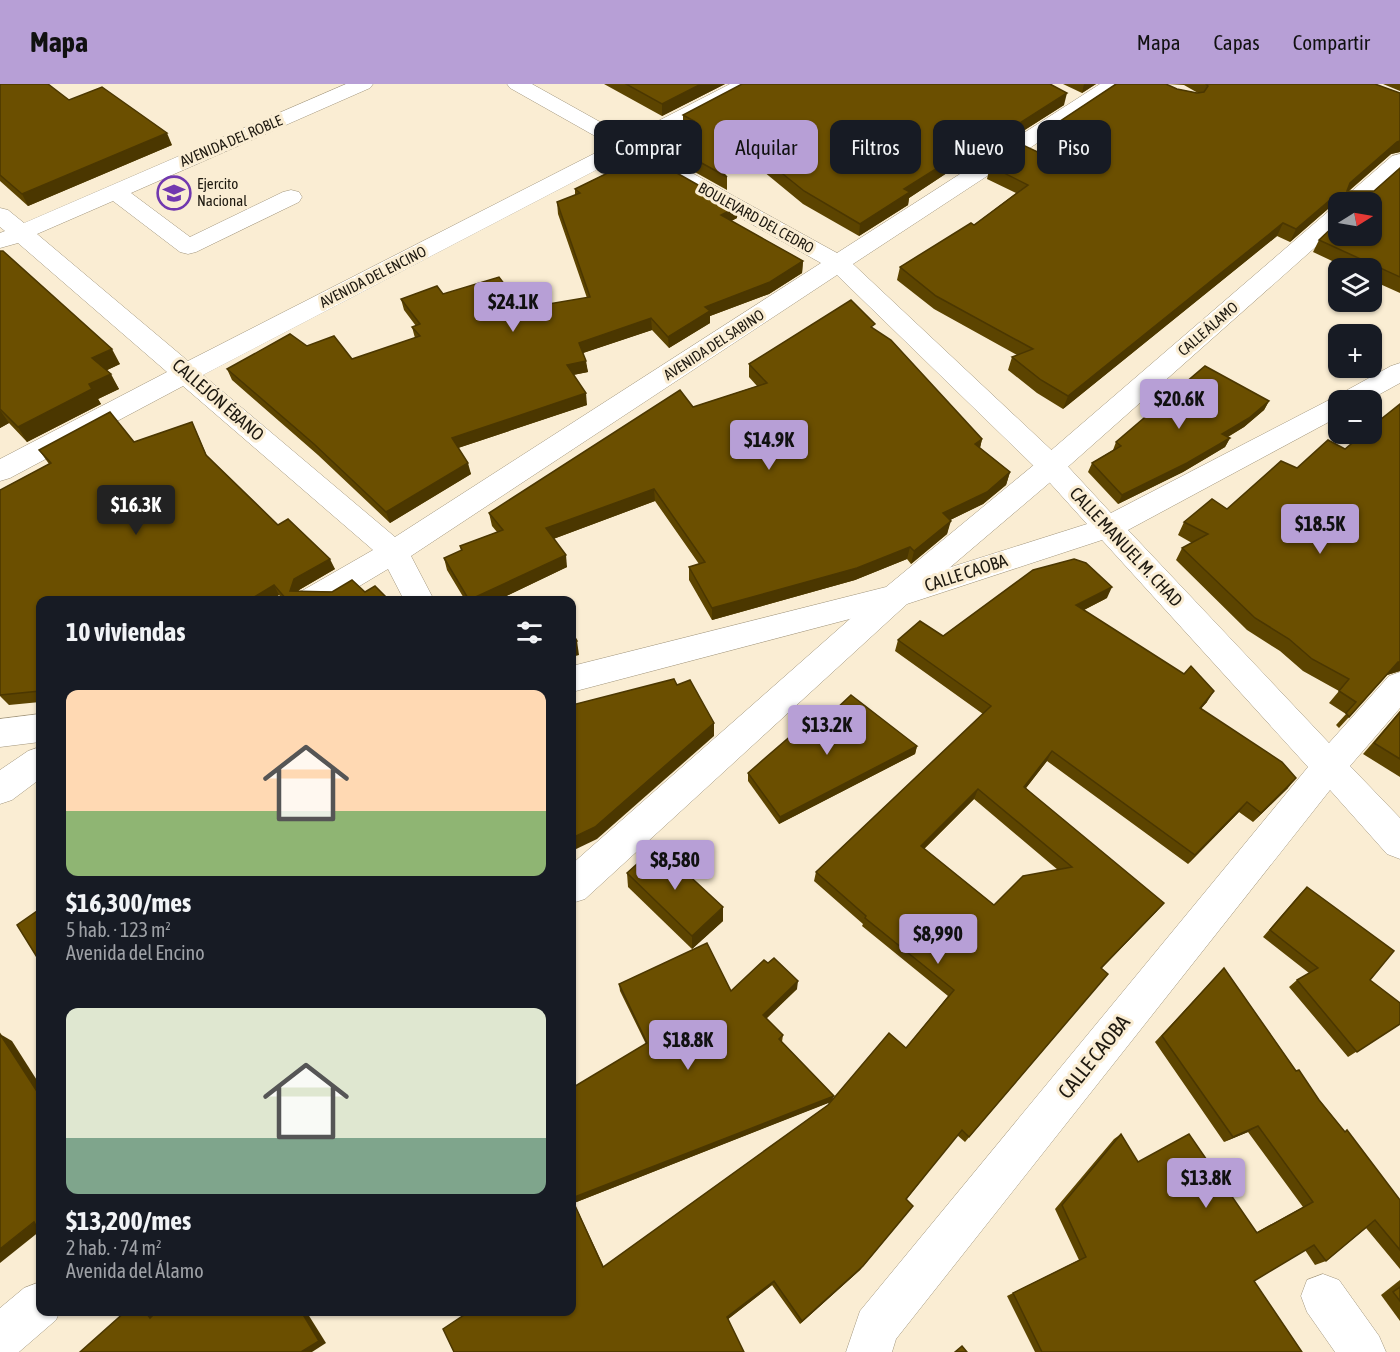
<!DOCTYPE html>
<html lang="es">
<head>
<meta charset="utf-8">
<style>
	:root { --surface:#171b24; --page:#20242c; --text:#f1f3f6; --muted:#9ea1a6; --accent:#b79fd6 }
	body { margin:0; font-family:"Asap Condensed",sans-serif; background:var(--page); color:var(--text); height:100vh; display:flex; flex-direction:column; font-size:22px; white-space:nowrap }
	* { box-sizing:border-box; margin:0 }
	p { font-size:20px; color:var(--muted) }
	.icon { flex:none; width:33px; height:33px; fill:none; stroke:currentColor; stroke-width:2; stroke-linecap:round; stroke-linejoin:round }
	.map { position:relative; flex:1; overflow:hidden }
	.side { position:absolute; left:36px; top:512px; width:540px; height:720px; display:flex; flex-direction:column; background:var(--surface); border-radius:12px; box-shadow:0 2px 4px #0004 }
	.side>* { flex:none }
	.banner { position:absolute; left:594px; top:36px; width:570px; height:54px; display:flex; gap:12px }
	.needle { width:39px; rotate:79deg }
	.controls { position:absolute; left:1328px; top:108px; display:grid; gap:12px }
	.controls a { display:grid; place-items:center; width:54px; height:54px; border-radius:12px; background:var(--surface); box-shadow:0 2px 4px #0004; font-size:30px }
	.price { position:absolute; translate:-50% -51px; padding:0 14px; border-radius:6px; background:var(--accent); color:#111; font-size:20px; line-height:39px; filter:drop-shadow(0 2px 3px #0008) }
	.price::after { content:''; position:absolute; left:50%; top:36px; width:18px; height:14px; margin-left:-9px; background:inherit; clip-path:polygon(0 0,100% 0,50% 100%) }
	.price.current { background:#222; color:#fff }
	ul { padding:0; list-style:none }
	li { display:grid; align-content:center; gap:12px; height:318px; padding:0 30px }
	li span { display:grid; place-items:center; height:186px; border-radius:12px; color:#555 }
	li>.icon { margin-inline-start:auto }
	span .icon { width:108px; height:108px; fill:#fffc; stroke-width:1 }
	li b { font-size:26px }
	h2 { display:flex; justify-content:space-between; align-items:center; height:72px; padding:0 30px; font-size:26px }
	.chip { padding:0 21px; border-radius:12px; background:var(--surface); box-shadow:0 2px 4px #0004; font-size:21px; line-height:54px }
	.chip.current { background:var(--accent); color:#111 }
	header { display:flex; align-items:center; gap:36px; box-sizing:border-box; height:84px; padding:0 30px; background:var(--accent); color:#111 }
	header strong { font-size:28px }
	nav { display:flex; gap:33px; margin-inline-start:auto; font-size:21px }
	.map>svg:first-child { display:block }
</style>
</head>
<body>
<header>
<strong>Mapa</strong>
<nav><a>Mapa</a><a>Capas</a><a>Compartir</a></nav>
</header>
<div class="map">
<svg width="1400" height="1268" viewBox="0 0 1400 1268">
	<rect width="100%" height="100%" fill="#faedd3"/>
	<g fill="none" stroke-linecap="round" stroke-linejoin="round">
		<g stroke="#a1957c" stroke-width="1">
			<g id="minor">
				<path d="M346 0H373L370 4 131 109 190 153 283 108 291 106 299 108 302 113 299 118 196 168 188 170 180 168 113 117 37 150 188 277 611 61 510 4 507 0H532L627 53 730 0H756L753 4 643 62 837 169 1100 0H1124L1121 4 853 180 1061 375 1111 429 1329 316 1337 313 1340 310 1391 282 1400 279V299L1369 316H1338V333L1128 446 1329 659 1389 592 1400 588V624L1350 682 1400 734V775L1387 770 1330 706 896 1255 892 1268H846L860 1227 1308 683 1102 456 907 520 585 815 572 819V780L885 504 1087 440 1041 389 837 191 411 472 434 516H404L388 485 336 516H296L300 508 373 466 183 302 10 394 0 397V375L167 288 18 159 0 164V149L5 147 0 143V124L8 126 24 139ZM627 70 821 179 395 453 203 291Z"/>
				<path d="M40 663V695L12 716 0 720V686L28 667Z"/>
				<path d="M1323 1190 1339 1196 1379 1252 1386 1268H1335L1307 1228 1301 1212 1307 1196Z"/>
				<path d="M40 1198V1227H60L56 1236 19 1268H0V1224L24 1204Z"/>
			</g>
		</g>
		<g stroke="#a1957c" stroke-width="1">
			<g id="major">
				<path d="M1400 70V88L1366 118H1342L1345 113 1392 72Z"/>
				<path d="M1338 124V143L1061 389 907 520 572 608V582L886 503 1041 375 1330 126Z"/>
				<path d="M40 630V658L0 663V635Z"/>
			</g>
		</g>
		<use href="#minor" fill="#fff" fill-rule="evenodd"/>
		<use href="#major" fill="#fff" fill-rule="evenodd"/>
	</g>
	<g fill="#5c4400" fill-rule="evenodd">
		<path d="M0 0 69 16 172 61 28 122 0 97Z"/>
		<path d="M604 0H725L662 32Z"/>
		<path d="M1063 0H1096L1082 9Z"/>
		<path d="M1116 0H1375L1400 9V68L1391 70 1349 107H1374L1400 84V209L1371 196V184H1347L1313 168 1319 156 1371 118H1338V122L1329 124 1290 158 1277 152 1063 325 1037 309 1008 286 1012 273 1017 271 934 225 897 196 900 183 974 141 1016 109 987 95 990 82 1078 87 1087 89 1093 88 1092 86 1039 62 1042 49ZM1166 0 1184 1 1198 9 1177 5Z"/>
		<path d="M1383 0H1400V7Z"/>
		<path d="M1064 21 965 84 959 81 909 114 908 121 859 152 803 120 741 69 723 89 727 93V106L659 68 658 55 683 43V31Z"/>
		<path d="M610 81 737 134 731 137 803 177 802 189 769 210 710 232V239L669 264 652 246 583 269 588 288 573 291 587 321 458 364 471 390 390 439 318 371 232 296 227 285 307 262 352 275 415 254 412 243 416 242 404 226 401 215 443 210 521 222 525 224 587 214 558 130 557 118 575 111V105L611 87Z"/>
		<path d="M0 167 120 280 107 286 119 305 98 315 101 320 27 358 9 339 0 344Z"/>
		<path d="M874 245 982 355 980 364 1010 388 1006 401 983 420 950 436 947 450 911 480 907 475 855 496 712 536 689 496V483L699 480 655 417 553 455 567 483 498 516H465L447 486 444 474 461 467 460 462 497 448 492 442 489 429 693 323 757 302 749 293V280Z"/>
		<path d="M1269 317 1264 326 1244 343 1228 353 1230 354 1225 363 1183 388 1118 420 1088 388 1092 379 1113 366 1116 358Z"/>
		<path d="M1400 320V587L1387 591 1339 644 1336 641 1346 630 1329 619 1339 607 1303 587 1280 567 1247 546 1176 476 1182 464 1192 459 1178 451 1184 438 1227 425 1297 384 1345 365Z"/>
		<path d="M192 338 207 372 278 441 335 485 299 506 298 507 365 508 389 516H283L279 511 271 516H40V618L9 621 0 612V406L49 380 39 366 134 358Z"/>
		<path d="M1107 514 1084 526 1207 618 1201 624 1288 704 1253 738 1239 728 1188 780 1047 677 1026 704 1157 827 1101 885 1108 890 965 1058 957 1051 906 1116 913 1122 860 1186 800 1240 772 1201 728 1235 572 1227V1004L646 960 620 907 619 900 731 907 797 905 766 934 783 951 782 958 834 1012 832 1016 906 964 948 912 862 842 863 840 814 797 816 788 983 630 895 567 898 556 943 552ZM974 715 1058 786 994 821 924 765ZM830 1018 828 1021 604 1183 574 1119Z"/>
		<path d="M1400 627V693L1363 670Z"/>
		<path d="M917 662 915 670 779 740 748 697V689Z"/>
		<path d="M627 789 723 837 692 865 628 803Z"/>
		<path d="M1307 803 1400 940 1348 973 1289 903 1297 896 1309 889 1263 853 1300 810Z"/>
		<path d="M1224 884 1296 987 1400 1116V1185L1366 1144 1326 1177 1315 1181 1305 1166 1254 1197 1302 1268H1035L1007 1212 1079 1176 1055 1125 1114 1055 1121 1050 1138 1078 1257 1148 1303 1123 1248 1048 1224 1058 1155 958Z"/>
		<path d="M1400 1196V1237L1381 1211Z"/>
	</g>
	<g fill="#4b3700">
		<path d="M701 0H725L662 32V20Z"/>
		<path d="M1084 0H1096L1082 9Z"/>
		<path d="M1067 9 1064 21 965 84 968 72Z"/>
		<path d="M167 49 172 61 28 122 22 110Z"/>
		<path d="M742 57 741 69 722 90 717 83Z"/>
		<path d="M1400 57V68L1391 70 1346 109 1341 118H1338V122L1329 124 1290 158 1296 145 1397 58Z"/>
		<path d="M961 69 959 81 909 114 908 121 859 152 860 140 904 105Z"/>
		<path d="M737 123V134L720 143 721 131Z"/>
		<path d="M1283 139 1277 152 1063 325 1068 312Z"/>
		<path d="M803 177 802 189 769 210 710 232V239L669 264 668 253 705 223Z"/>
		<path d="M651 234 652 246 580 270 579 259Z"/>
		<path d="M112 265 120 280 101 289 92 274Z"/>
		<path d="M586 277 588 288 568 292 567 281Z"/>
		<path d="M111 290 119 305 98 315 101 320 27 358 18 343 89 300Z"/>
		<path d="M586 309 587 321 455 365 452 354Z"/>
		<path d="M1269 317 1264 326 1244 343 1217 359 1222 350Z"/>
		<path d="M0 326 9 339 0 344Z"/>
		<path d="M1230 354 1225 363 1183 388 1118 420 1122 411Z"/>
		<path d="M982 355 979 368 975 360Z"/>
		<path d="M468 379 471 390 390 439 386 428Z"/>
		<path d="M1010 388 1006 401 983 420 940 441 943 429Z"/>
		<path d="M654 405 655 417 548 457 546 444Z"/>
		<path d="M951 437 947 450 911 480 914 467Z"/>
		<path d="M910 463 907 475 855 496 712 536V524Z"/>
		<path d="M566 471 567 483 498 516H469Z"/>
		<path d="M330 475 335 485 299 506 295 516 290 507 294 495Z"/>
		<path d="M274 501 279 511 271 516H249Z"/>
		<path d="M1112 503 1107 514 1072 532 1076 521Z"/>
		<path d="M577 557 579 571 572 573V558Z"/>
		<path d="M1398 578H1400V587L1387 591 1339 644Z"/>
		<path d="M1214 607 1207 618 1193 634 1200 624Z"/>
		<path d="M714 639V652L597 755 572 767V754Z"/>
		<path d="M917 662 915 670 779 740 780 733Z"/>
		<path d="M1052 667 1047 677 1019 713 1024 703Z"/>
		<path d="M1296 694 1288 704 1253 738 1261 729Z"/>
		<path d="M978 705 974 715 918 771 921 762Z"/>
		<path d="M1247 718 1239 728 1188 780 1195 771Z"/>
		<path d="M1164 819 1157 827 1094 892 1101 884Z"/>
		<path d="M723 823V837L692 865V852Z"/>
		<path d="M798 897 797 905 762 939 763 931Z"/>
		<path d="M0 950 12 957 40 1001V1012Z"/>
		<path d="M834 1012 831 1018 574 1119 572 1114Z"/>
		<path d="M1258 1042 1248 1048 1224 1058 1233 1053Z"/>
		<path d="M34 1138 40 1147 0 1179V1165Z"/>
		<path d="M863 1182 860 1186 800 1240 802 1237Z"/>
		<path d="M774 1197 772 1201 727 1236V1233Z"/>
		<path d="M145 1227H154L160 1236 150 1234Z"/>
		<path d="M301 1227H306L326 1259 312 1268H301Z"/>
	</g>
	<g fill="#6b4f00" stroke="#4b3700" stroke-width="1.5" fill-rule="evenodd">
		<path d="M0 0H48L69 16 102 3 167 49 22 110 0 91Z"/>
		<path d="M626 0H701L662 20Z"/>
		<path d="M742 0H1050L1067 9 968 72 961 69 904 105 910 108 860 140 804 107 742 57 717 83 727 93 658 55 694 37 683 31Z"/>
		<path d="M1116 0H1166L1177 5 1197 9 1204 8 1208 2 1206 0H1375L1400 9V57L1397 58 1350 99 1347 107H1374L1400 84V193L1319 156 1338 138V152H1371V118H1346V109L1336 111 1296 145 1283 139 1068 312 1041 296 1012 273 1033 265 936 212 900 183 971 139 974 141 1028 101 990 82 1023 61 1078 87 1087 89 1097 86 1100 79 1096 73 1042 49Z"/>
		<path d="M638 67 737 123 721 131 803 177 770 198 705 223 710 227 668 253 651 234 579 259 586 277 567 281 586 309 452 354 468 379 386 428 314 360 227 285 290 250 307 262 334 252 352 275 420 252 412 243 420 240 401 215 437 202 443 210 499 193 521 222 525 224 590 213 557 118 580 109 575 105 616 85 610 81Z"/>
		<path d="M0 167H3L112 265 92 274 111 290 89 300 92 305 18 343 0 325Z"/>
		<path d="M851 216 875 240 871 243 891 256 982 355 975 360 1010 388 987 408 943 429 951 437 914 467 910 463 857 484 712 524 689 483 705 478 654 405 546 444 566 471 469 516 444 474 462 466 460 462 503 446 489 429 680 306 693 323 767 299 749 280Z"/>
		<path d="M1205 282 1269 317 1249 334 1222 350 1230 354 1187 379 1122 411 1092 379 1121 362 1116 358Z"/>
		<path d="M1400 320V578H1398L1349 633 1346 629 1356 618 1339 607 1349 595 1312 575 1289 555 1255 534 1182 464 1208 450 1184 438 1212 415 1227 425 1281 377 1297 384 1328 356 1345 365 1363 350H1371V343Z"/>
		<path d="M110 328 134 358 192 338 206 371 278 441 288 435 330 475 294 495 290 507 332 508 352 496 365 508 375 502 389 516H287L274 501 249 516H40V607L0 611V406L51 379 39 366Z"/>
		<path d="M1074 475 1086 479 1112 503 1076 521 1184 590 1191 582 1214 607 1200 624 1282 678 1296 694 1261 729 1247 718 1195 771 1052 667 1024 703 1164 819 1101 884 1108 890 969 1053 962 1046 906 1115 913 1122 863 1182 802 1237 774 1197 727 1233 744 1268H454L443 1245 470 1227H572V1115L603 1183 828 1021 889 949 906 964 954 906 865 834 866 832 816 788 991 622 898 556 920 537 943 552 1033 486ZM978 705 1072 783 1023 792 994 821 921 762Z"/>
		<path d="M572 548 577 557 572 558Z"/>
		<path d="M674 595 677 601 690 596 714 639 595 743 572 754V621Z"/>
		<path d="M851 611 917 662 780 733 748 689 801 643 815 645Z"/>
		<path d="M1400 628V675L1374 659Z"/>
		<path d="M657 762 723 823 692 852 627 789Z"/>
		<path d="M1307 803 1394 867 1370 896 1400 919V940L1357 968 1297 896 1318 884 1270 846Z"/>
		<path d="M40 825V878L17 841Z"/>
		<path d="M707 859 731 907 764 876 768 879 774 874 798 897 763 931 783 951 779 955 834 1012 572 1114V1004L647 959 619 900Z"/>
		<path d="M1224 884 1296 987 1299 986 1319 1016 1345 1048 1347 1046 1400 1116V1166L1375 1136 1326 1177 1314 1161 1254 1197 1302 1268H1042L1013 1209 1086 1173 1062 1121 1121 1050 1138 1078 1189 1050 1257 1149 1313 1118 1258 1042 1233 1053 1162 952Z"/>
		<path d="M0 950 40 1012V1149L34 1138 0 1165Z"/>
		<path d="M1400 1203V1217L1393 1208Z"/>
		<path d="M126 1227H145L150 1234 157 1227H301L319 1257 301 1268H80Z"/>
		<path d="M962 1262 967 1268H955Z"/>
	</g>
	<defs>
		<g id="school-ring" transform="scale(1.725)"><circle r="9.5" fill="#faedd3" stroke="#7138af" stroke-width="1.5"/><path d="M0-5L7-2L0 1L-7-2ZM-4 1L0 2.5L4 1V4Q0 6-4 4Z" fill="#7138af"/></g>
	</defs>
	<g fill-rule="evenodd">
		<use href="#school-ring" x="174" y="109"/>
	</g>
	<g text-anchor="middle" stroke-width="6" stroke-linejoin="round" paint-order="stroke">
		<g font-size="15" fill="#1e1910" stroke="#faedd3">
			<text transform="translate(231 57) rotate(-23)" y="5">AVENIDA DEL ROBLE</text>
			<text transform="translate(756 134) rotate(29)" y="5">BOULEVARD DEL CEDRO</text>
			<text transform="translate(373 193) rotate(-27)" y="5">AVENIDA DEL ENCINO</text>
			<text transform="translate(1208 245) rotate(-41)" y="5">CALLE ÁLAMO</text>
			<text transform="translate(714 261) rotate(-33)" y="5">AVENIDA DEL SABINO</text>
		</g>
		<g font-size="15" fill="#1e1910" stroke="#faedd3" text-anchor="start">
			<text x="197" y="105">Ejercito<tspan x="197" dy="17">Nacional</tspan></text>
		</g>
		<g font-size="18" fill="#1e1910" stroke="#faedd3">
			<text transform="translate(218 316) rotate(41)" y="6">CALLEJÓN ÉBANO</text>
			<text transform="translate(1126 463) rotate(47)" y="6">CALLE MANUEL M. CHAD</text>
			<text transform="translate(966 489) rotate(-18)" y="6">CALLE CAOBA</text>
		</g>
		<g font-size="21" fill="#1e1910" stroke="#faedd3">
			<text transform="translate(1094 973) rotate(-51)" y="7">CALLE CAOBA</text>
		</g>
	</g>
</svg>
<div class="controls">
<a><svg class="needle" viewBox="-14 -14 28 28"><path d="M0-13l5 13h-10z" fill="#e53935"/><path d="M0 13l5-13h-10z" fill="#9ea1a6"/></svg></a>
<a><svg class="icon" aria-label="layers" viewBox="0 0 24 24"><path d="M12 4l9 5-9 5-9-5zM3 14l9 5 9-5"/></svg></a>
<a>+</a>
<a>−</a>
</div>
<b class="price" style="left:513px;top:249px">$24.1K</b>
<b class="price" style="left:1179px;top:346px">$20.6K</b>
<b class="price" style="left:769px;top:387px">$14.9K</b>
<b class="price current" style="left:136px;top:452px">$16.3K</b>
<b class="price" style="left:1320px;top:471px">$18.5K</b>
<b class="price" style="left:827px;top:672px">$13.2K</b>
<b class="price" style="left:675px;top:807px">$8,580</b>
<b class="price" style="left:938px;top:881px">$8,990</b>
<b class="price" style="left:688px;top:987px">$18.8K</b>
<b class="price" style="left:1206px;top:1125px">$13.8K</b>
<div class="banner">
<a class="chip">Comprar</a>
<a class="chip current">Alquilar</a>
<a class="chip">Filtros</a>
<a class="chip">Nuevo</a>
<a class="chip">Piso</a>
</div>
<section class="side">
<h2>10 viviendas<svg class="icon" aria-label="filters" viewBox="0 0 24 24"><path d="M4 7h16M4 17h16"/><circle cx="9" cy="7" r="2"/><circle cx="15" cy="17" r="2"/></svg></h2>
<ul>
<li><span style="background:linear-gradient(#ffd9b3 65%,#8fb573 0)"><svg class="icon" aria-label="home" viewBox="0 0 24 24"><path d="M3 11l9-7 9 7M6 9v11h12V9"/></svg></span><div><b>$16,300/mes</b><p>5 hab. · 123 m²</p><p>Avenida del Encino</p></div></li>
<li><span style="background:linear-gradient(#dfe7d0 70%,#7fa58c 0)"><svg class="icon" aria-label="home" viewBox="0 0 24 24"><path d="M3 11l9-7 9 7M6 9v11h12V9"/></svg></span><div><b>$13,200/mes</b><p>2 hab. · 74 m²</p><p>Avenida del Álamo</p></div></li>
</ul>
</section>
</div>
</body>
</html>
